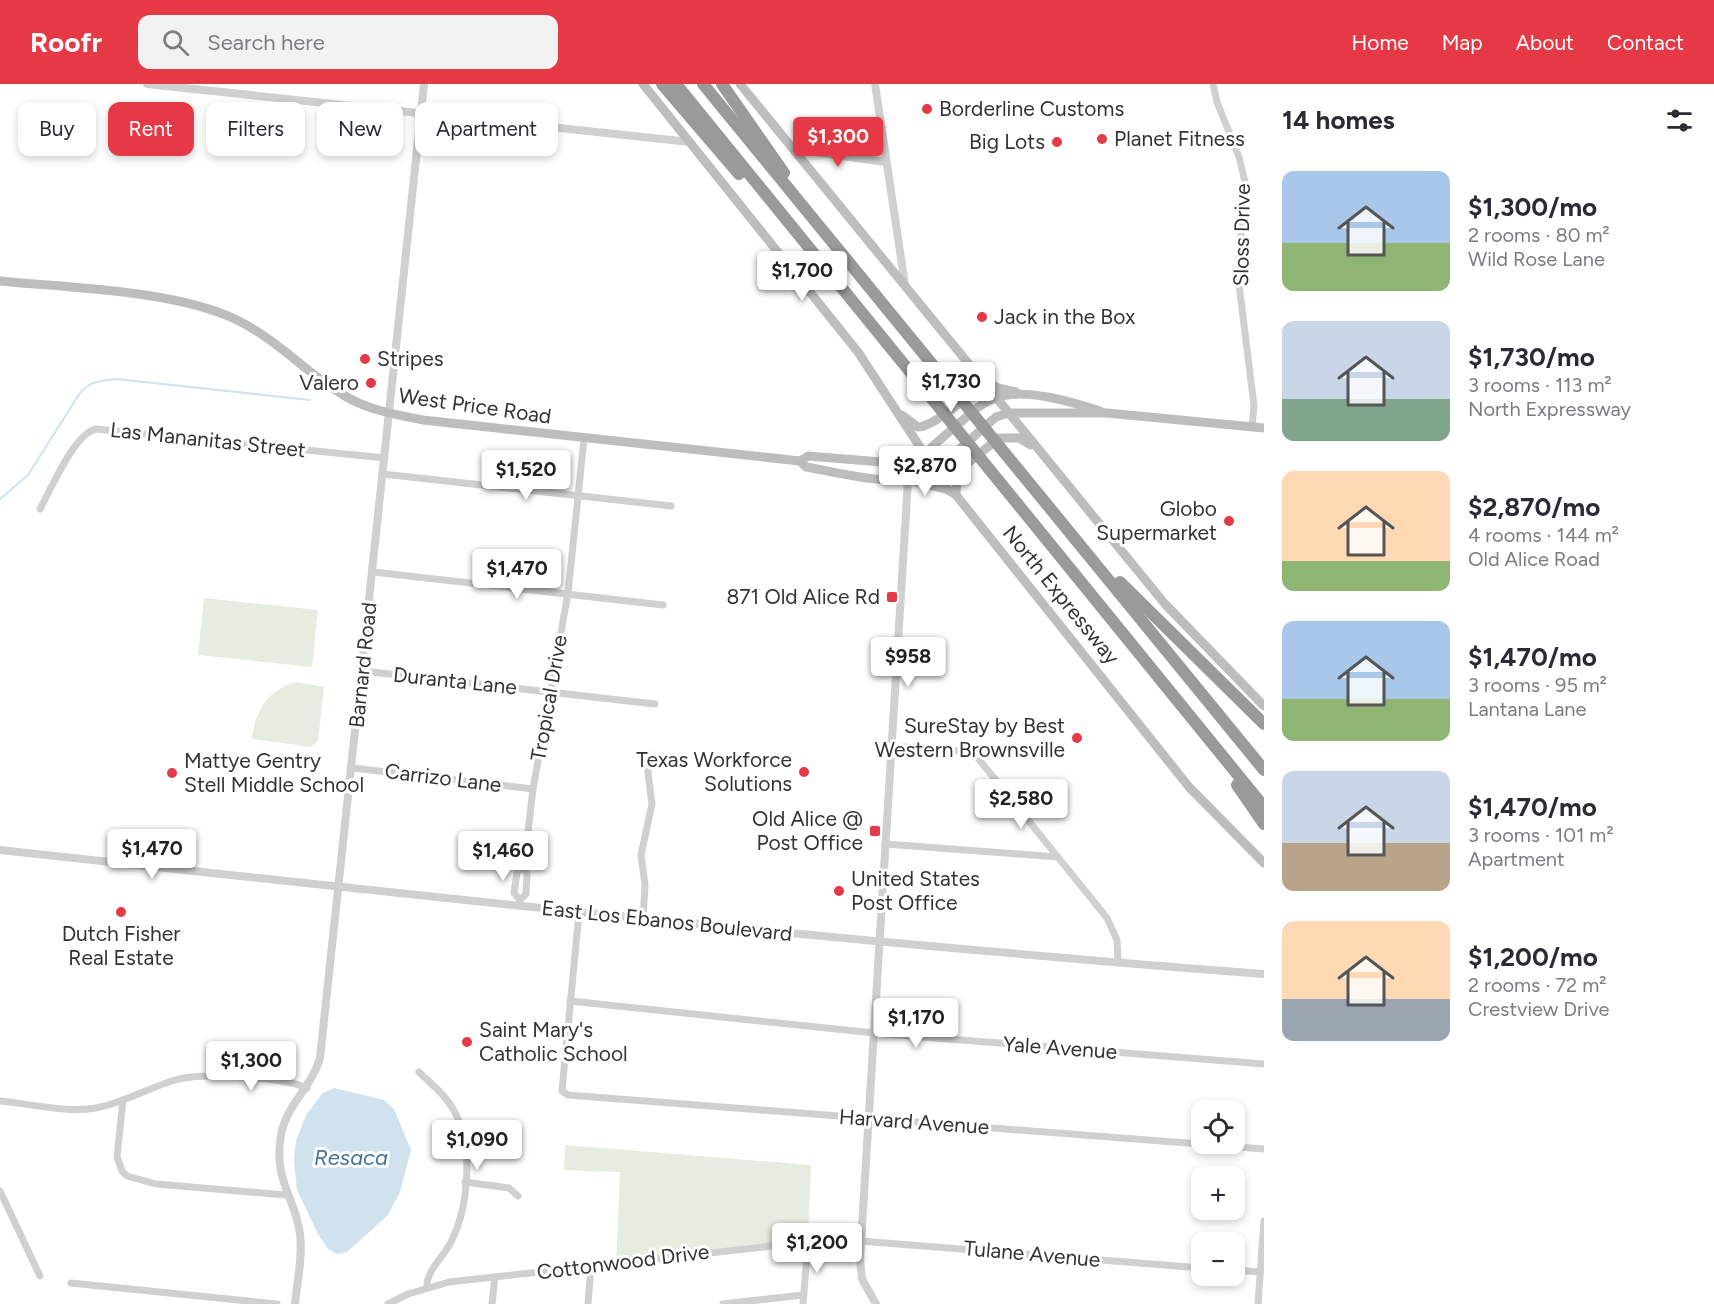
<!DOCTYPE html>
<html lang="en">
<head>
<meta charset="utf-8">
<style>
	:root { --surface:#fff; --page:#f2f2f3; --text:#2b2b33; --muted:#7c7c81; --accent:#e63946 }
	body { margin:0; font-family:Figtree,sans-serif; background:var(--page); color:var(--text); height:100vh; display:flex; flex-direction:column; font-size:22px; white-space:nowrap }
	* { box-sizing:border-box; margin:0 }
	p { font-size:20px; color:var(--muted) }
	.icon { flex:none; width:33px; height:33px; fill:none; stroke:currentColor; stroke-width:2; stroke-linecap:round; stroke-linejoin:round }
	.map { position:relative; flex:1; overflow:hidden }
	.panel { display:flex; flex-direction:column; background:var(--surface); width:450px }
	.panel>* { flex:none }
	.guide { position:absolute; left:18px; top:18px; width:570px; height:54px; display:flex; gap:12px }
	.buttons { position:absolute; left:1191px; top:1016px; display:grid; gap:12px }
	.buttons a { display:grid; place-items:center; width:54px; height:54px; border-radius:12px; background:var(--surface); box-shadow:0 3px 9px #0003; font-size:30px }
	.price { position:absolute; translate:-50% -51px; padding:0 14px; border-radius:6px; background:#fff; color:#222; font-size:20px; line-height:39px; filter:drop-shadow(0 2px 3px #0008) }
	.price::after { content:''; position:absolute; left:50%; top:36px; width:18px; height:14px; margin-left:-9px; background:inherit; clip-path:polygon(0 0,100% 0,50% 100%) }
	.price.active { background:var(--accent); color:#fff }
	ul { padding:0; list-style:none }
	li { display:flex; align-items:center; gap:18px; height:150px; padding:0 18px }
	li span { display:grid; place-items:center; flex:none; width:168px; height:120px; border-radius:12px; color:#555 }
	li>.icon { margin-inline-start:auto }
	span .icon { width:72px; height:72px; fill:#fffc; stroke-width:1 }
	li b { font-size:26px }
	h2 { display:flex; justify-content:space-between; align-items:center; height:72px; padding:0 18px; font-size:26px }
	.chip { padding:0 21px; border-radius:12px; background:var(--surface); box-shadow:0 3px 9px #0003; font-size:21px; line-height:54px }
	.chip.active { background:var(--accent); color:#fff }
	header { display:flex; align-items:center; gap:36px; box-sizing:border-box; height:84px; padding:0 30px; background:var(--accent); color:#fff }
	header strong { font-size:28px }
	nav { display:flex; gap:33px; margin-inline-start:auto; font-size:21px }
	.search { width:420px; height:54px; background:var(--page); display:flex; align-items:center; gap:15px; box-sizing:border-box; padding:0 21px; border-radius:12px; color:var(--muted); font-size:22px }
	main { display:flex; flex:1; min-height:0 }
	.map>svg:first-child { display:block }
</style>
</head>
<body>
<header>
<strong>Roofr</strong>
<div class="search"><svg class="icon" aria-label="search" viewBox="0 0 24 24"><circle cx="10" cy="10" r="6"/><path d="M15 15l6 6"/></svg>Search here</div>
<nav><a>Home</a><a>Map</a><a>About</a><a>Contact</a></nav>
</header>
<main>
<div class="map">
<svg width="1264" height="1220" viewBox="0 0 1264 1220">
	<rect width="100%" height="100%" fill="#fff"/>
	<g fill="#e6ecdf">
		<path d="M204 514 318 526 312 583 198 571Z"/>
		<path d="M296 598 324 603 318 657 311 663 252 655C255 627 268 605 296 598Z"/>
		<path d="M565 1061 811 1081 808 1157 616 1179 620 1088 564 1086Z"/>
	</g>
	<path fill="#cfe2ee" d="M334 1004 384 1016 394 1025 411 1066 400 1108 388 1131 347 1168 337 1170 327 1164 318 1150 297 1106 294 1076 296 1057 306 1031 323 1009Z"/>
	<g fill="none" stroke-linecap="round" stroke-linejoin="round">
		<path stroke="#cfe2ee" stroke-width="2" d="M0 415 28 391 78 312C88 297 99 297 117 295L310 316"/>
		<g stroke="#d0d0d0" stroke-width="7">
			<path d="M1213 0 1217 18 1239 73 1245 98 1238 192 1254 322 1252 343"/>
			<path d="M383 390 671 422"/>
			<path d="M40 425C51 405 74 350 96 345L385 374"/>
			<path d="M373 488 663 521"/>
			<path d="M363 587 655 620"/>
			<path d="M892 662 962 667 977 673 1107 834 1117 856 1118 879"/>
			<path d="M353 684 533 705"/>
			<path d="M885 760 1058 773"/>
			<path d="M520 816 514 809 517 789 524 782"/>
			<path d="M519 822 520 816 526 810 527 791 524 782 533 705 568 509 584 355"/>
			<path d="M579 829 563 996 562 1007 568 1011 1264 1065"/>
			<path d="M643 836 645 801 641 771 652 720 648 689V669"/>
			<path d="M570 917 874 949 1264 980"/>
			<path d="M419 988C431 1000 445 1010 453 1025 474 1060 469 1120 452 1156 445 1172 426 1186 427 1203"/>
			<path d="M123 1016 117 1073 122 1087 127 1092 156 1100 286 1111"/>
			<path d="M0 1017C31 1020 66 1029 96 1024 124 1019 148 1004 175 996 201 988 282 993 307 1004"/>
			<path d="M465 1098 509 1104 518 1112"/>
			<path d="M0 1107 40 1192"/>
			<path d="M1234 1186 1260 1188"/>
			<path d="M71 1199 277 1220"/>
			<path d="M388 1220 408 1210 449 1198 835 1155 1202 1184"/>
			<path d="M492 1220 495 1193"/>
			<path d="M588 1220 591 1182"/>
			<path d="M723 1220 803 1211"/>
			<path d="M803 1220 808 1157"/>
			<path d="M1258 1220 1264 1137"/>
		</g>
		<g stroke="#d0d0d0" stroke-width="8">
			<path d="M147 0 690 58"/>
			<path d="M875 0 905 201"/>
			<path d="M793 65 886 78"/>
			<path d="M0 766C421 812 842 858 1264 890"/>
			<path d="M295 1220C297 1198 303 1173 300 1150 295 1112 273 1097 281 1051 286 1021 312 1003 320 974L424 0"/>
			<path d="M876 1220 862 1195 860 1175 908 396"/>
		</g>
		<g stroke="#bdbdbd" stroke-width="9">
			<path d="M643 0 858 268 948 406 956 411 1189 703 1264 779"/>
			<path d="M740 0 1165 520 1264 622"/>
			<path d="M0 197C70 204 175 206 237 236 278 256 307 290 345 312 368 326 397 331 423 336L800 377 806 383C837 388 901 406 928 389 953 374 974 351 996 333L1008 329H1107L1264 344"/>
			<path d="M987 298 998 304 1016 308"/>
			<path d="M902 331 918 343C930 343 964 318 969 308 973 300 972 292 971 284"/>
			<path d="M800 377 808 372 894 379 923 370"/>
			<path d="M908 396C917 374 933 362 950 347 964 336 978 320 995 314 1024 303 1072 318 1100 327"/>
			<path d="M910 396 948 406"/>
			<path d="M956 411 957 391 963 383 999 354H1019L1031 361"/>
		</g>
		<g stroke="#9a9a9a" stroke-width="12">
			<path d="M662 0 739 90"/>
			<path d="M676 0 1264 723"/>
			<path d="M703 0 1264 686"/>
			<path d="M722 0 784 89"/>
			<path d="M1120 498 1264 640"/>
			<path d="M1237 701 1264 740"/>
		</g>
	</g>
	<g fill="#e63946" stroke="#fff" stroke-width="2">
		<circle cx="927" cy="25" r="6"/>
		<circle cx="1102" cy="55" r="6"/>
		<circle cx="1057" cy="58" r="6"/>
		<circle cx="982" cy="233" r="6"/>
		<circle cx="365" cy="275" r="6"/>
		<circle cx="371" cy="299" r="6"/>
		<circle cx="1229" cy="437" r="6"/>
		<rect x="886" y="507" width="12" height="12" rx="3"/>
		<circle cx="1077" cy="654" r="6"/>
		<circle cx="804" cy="688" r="6"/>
		<circle cx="172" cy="689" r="6"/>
		<rect x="869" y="741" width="12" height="12" rx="3"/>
		<circle cx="839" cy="807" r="6"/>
		<circle cx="121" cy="828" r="6"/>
		<circle cx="467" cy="958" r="6"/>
	</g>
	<g text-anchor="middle" stroke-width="6" stroke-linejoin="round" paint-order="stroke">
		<g font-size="21" fill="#333" stroke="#fff" text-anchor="start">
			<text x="939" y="32">Borderline Customs</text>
			<text x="1114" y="62">Planet Fitness</text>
			<text x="1045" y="65" text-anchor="end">Big Lots</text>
			<text x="994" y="240">Jack in the Box</text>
			<text x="377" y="282">Stripes</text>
			<text x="359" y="306" text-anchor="end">Valero</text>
			<text x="1217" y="432" text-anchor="end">Globo<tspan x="1217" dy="24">Supermarket</tspan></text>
			<text x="880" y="520" text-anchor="end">871 Old Alice Rd</text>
			<text x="1065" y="649" text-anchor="end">SureStay by Best<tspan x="1065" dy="24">Western Brownsville</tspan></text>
			<text x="792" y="683" text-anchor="end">Texas Workforce<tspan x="792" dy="24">Solutions</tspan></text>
			<text x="184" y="684">Mattye Gentry<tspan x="184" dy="24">Stell Middle School</tspan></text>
			<text x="863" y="742" text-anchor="end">Old Alice @<tspan x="863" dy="24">Post Office</tspan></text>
			<text x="851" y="802">United States<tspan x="851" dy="24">Post Office</tspan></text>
			<text x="121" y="857" text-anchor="middle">Dutch Fisher<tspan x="121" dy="24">Real Estate</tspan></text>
			<text x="479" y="953">Saint Mary's<tspan x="479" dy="24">Catholic School</tspan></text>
		</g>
		<g font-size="21" fill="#333" stroke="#fff">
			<text transform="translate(1242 151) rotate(-89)" y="7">Sloss Drive</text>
			<text transform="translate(475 322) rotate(8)" y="7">West Price Road</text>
			<text transform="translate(208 356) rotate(6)" y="7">Las Mananitas Street</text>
			<text transform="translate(1061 511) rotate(51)" y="7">North Expressway</text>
			<text transform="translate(363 581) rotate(-84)" y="7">Barnard Road</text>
			<text transform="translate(455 597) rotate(6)" y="7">Duranta Lane</text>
			<text transform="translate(549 614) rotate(-80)" y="7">Tropical Drive</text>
			<text transform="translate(443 694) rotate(7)" y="7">Carrizo Lane</text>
			<text transform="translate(667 837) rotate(6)" y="7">East Los Ebanos Boulevard</text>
			<text transform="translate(1060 964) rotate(4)" y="7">Yale Avenue</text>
			<text transform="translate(914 1038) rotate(4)" y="7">Harvard Avenue</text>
			<text transform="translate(1032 1170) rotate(5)" y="7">Tulane Avenue</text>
			<text transform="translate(623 1178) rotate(-7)" y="7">Cottonwood Drive</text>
		</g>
		<g font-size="22" font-style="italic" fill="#3f7597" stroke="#fff">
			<text x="351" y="1081">Resaca</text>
		</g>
	</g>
</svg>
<div class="buttons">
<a><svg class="icon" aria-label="locate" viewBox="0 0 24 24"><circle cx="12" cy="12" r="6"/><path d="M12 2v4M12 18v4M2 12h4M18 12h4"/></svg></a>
<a>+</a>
<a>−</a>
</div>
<b class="price active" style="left:838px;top:84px">$1,300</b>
<b class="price" style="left:802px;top:218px">$1,700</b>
<b class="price" style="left:951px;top:329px">$1,730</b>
<b class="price" style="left:925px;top:413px">$2,870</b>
<b class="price" style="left:526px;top:417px">$1,520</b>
<b class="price" style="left:517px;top:516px">$1,470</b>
<b class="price" style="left:908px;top:604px">$958</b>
<b class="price" style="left:1021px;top:746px">$2,580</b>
<b class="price" style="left:152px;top:796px">$1,470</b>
<b class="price" style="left:503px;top:798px">$1,460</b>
<b class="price" style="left:916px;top:965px">$1,170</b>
<b class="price" style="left:251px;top:1008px">$1,300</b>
<b class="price" style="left:477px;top:1087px">$1,090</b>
<b class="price" style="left:817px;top:1190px">$1,200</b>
<div class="guide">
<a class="chip">Buy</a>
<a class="chip active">Rent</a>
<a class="chip">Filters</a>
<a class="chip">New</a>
<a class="chip">Apartment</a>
</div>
</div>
<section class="panel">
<h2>14 homes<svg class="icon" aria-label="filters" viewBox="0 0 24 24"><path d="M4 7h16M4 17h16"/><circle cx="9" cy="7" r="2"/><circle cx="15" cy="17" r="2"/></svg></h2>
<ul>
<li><span style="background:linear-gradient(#a9c7e8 60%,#8fb573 0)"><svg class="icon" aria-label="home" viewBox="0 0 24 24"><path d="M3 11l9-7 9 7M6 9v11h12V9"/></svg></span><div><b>$1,300/mo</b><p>2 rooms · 80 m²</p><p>Wild Rose Lane</p></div></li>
<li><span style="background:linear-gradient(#c9d6e8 65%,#7fa58c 0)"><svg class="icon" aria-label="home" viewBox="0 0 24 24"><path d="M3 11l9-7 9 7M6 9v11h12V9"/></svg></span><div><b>$1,730/mo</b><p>3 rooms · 113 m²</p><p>North Expressway</p></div></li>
<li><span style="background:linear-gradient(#ffd9b3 75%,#8fb573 0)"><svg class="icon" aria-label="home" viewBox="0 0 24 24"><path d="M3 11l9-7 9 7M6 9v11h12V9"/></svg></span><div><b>$2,870/mo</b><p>4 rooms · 144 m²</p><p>Old Alice Road</p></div></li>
<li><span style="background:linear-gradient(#a9c7e8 65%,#8fb573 0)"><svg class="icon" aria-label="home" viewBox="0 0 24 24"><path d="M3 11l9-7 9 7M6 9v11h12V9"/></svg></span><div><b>$1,470/mo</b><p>3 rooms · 95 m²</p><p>Lantana Lane</p></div></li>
<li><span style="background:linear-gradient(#c9d6e8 60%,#b9a48a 0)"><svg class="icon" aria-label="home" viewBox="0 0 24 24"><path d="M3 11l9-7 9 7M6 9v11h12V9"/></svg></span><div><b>$1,470/mo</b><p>3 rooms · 101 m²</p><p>Apartment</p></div></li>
<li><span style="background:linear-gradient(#ffd9b3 65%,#9aa5b1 0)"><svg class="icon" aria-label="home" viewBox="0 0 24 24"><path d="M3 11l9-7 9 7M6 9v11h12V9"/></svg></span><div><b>$1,200/mo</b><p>2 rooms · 72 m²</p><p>Crestview Drive</p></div></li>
</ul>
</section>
</main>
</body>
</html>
